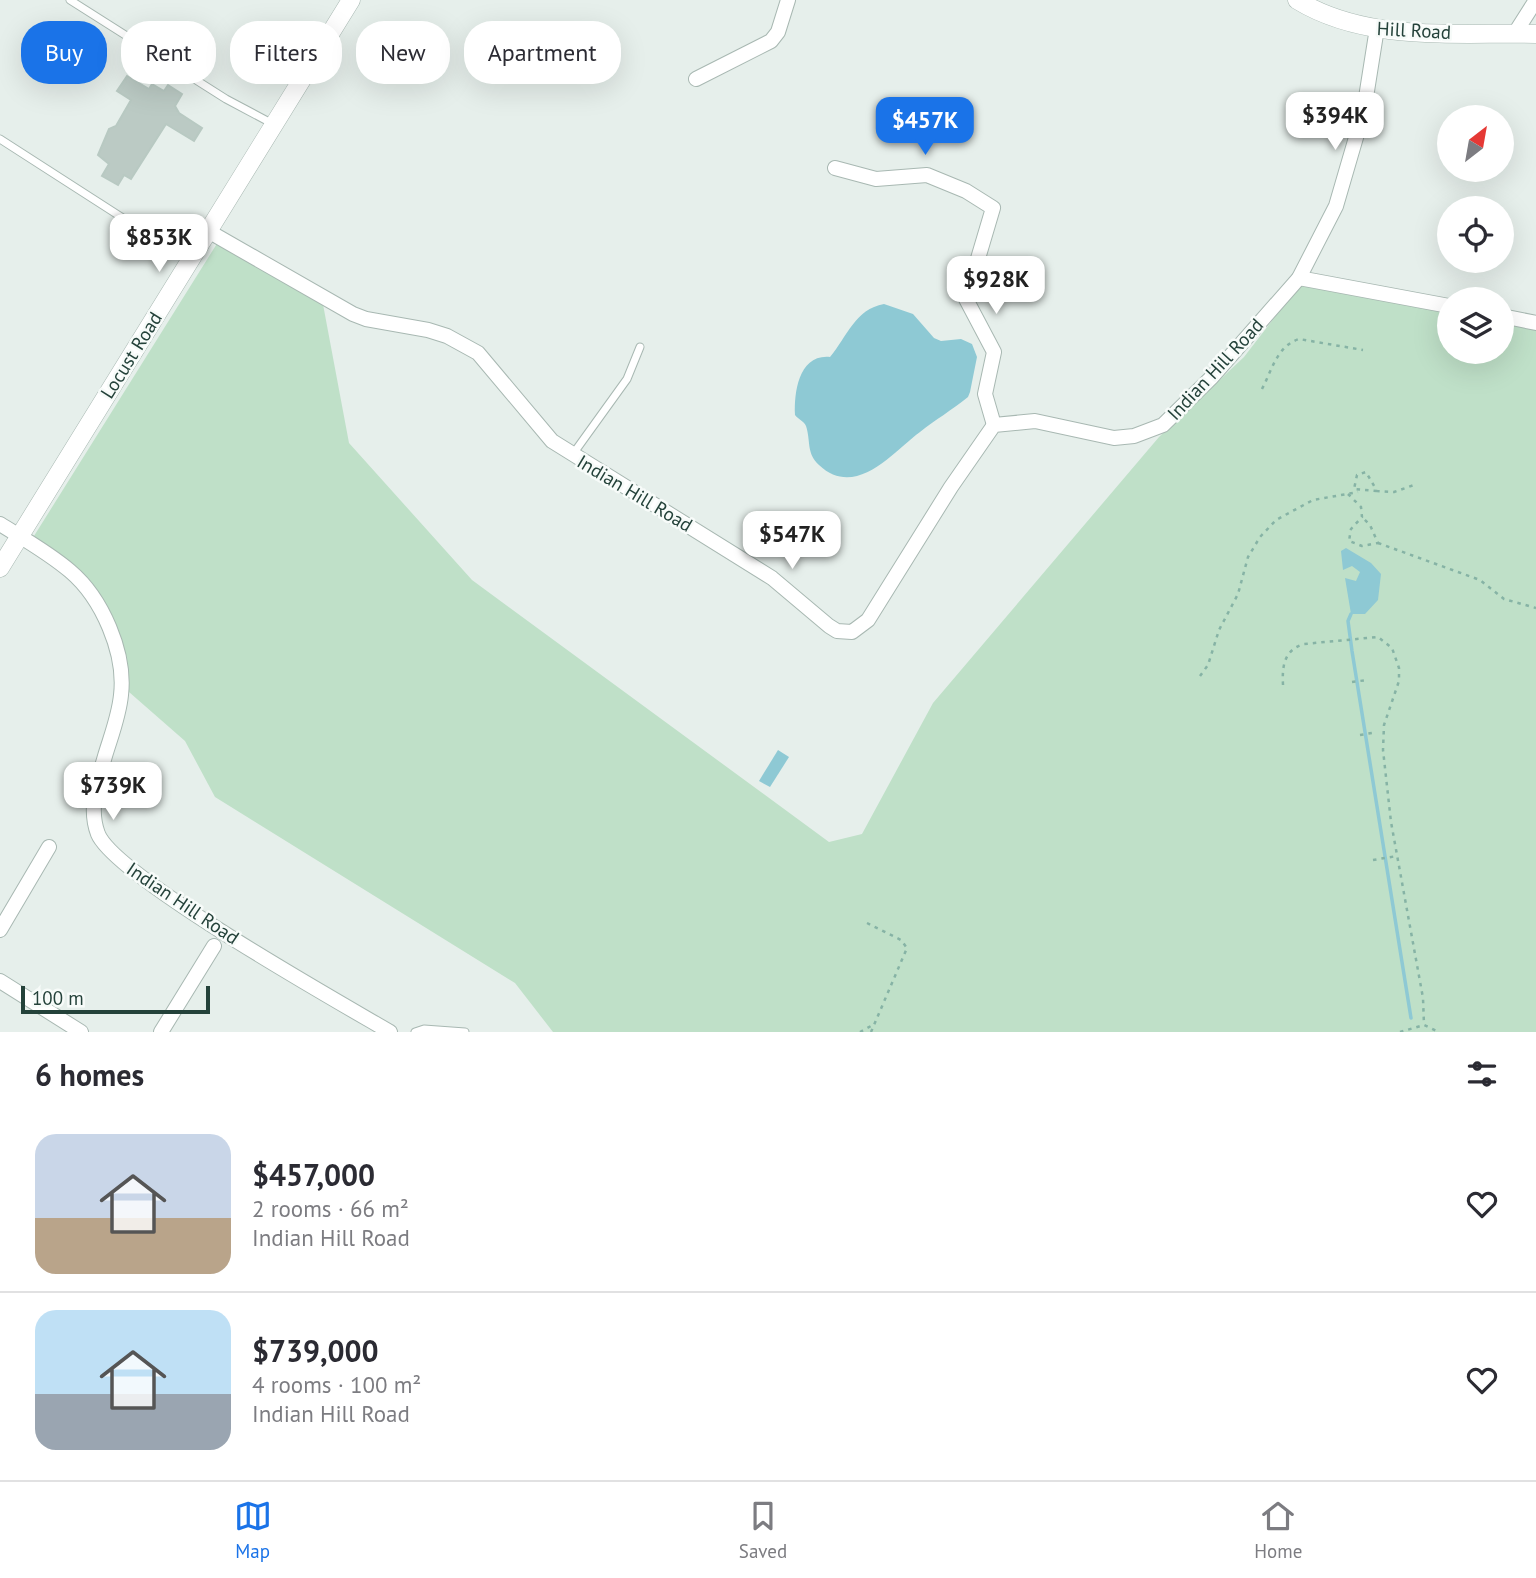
<!DOCTYPE html>
<html lang="en">
<head>
<meta charset="utf-8">
<style>
	:root { --surface:#fff; --page:#f7f7f7; --text:#2b2b33; --muted:#7c7c81; --line:#e1e1e2; --accent:#1a73e8 }
	body { margin:0; font-family:"PT Sans",sans-serif; background:var(--page); color:var(--text); height:100vh; display:flex; flex-direction:column; font-size:26px; white-space:nowrap }
	* { box-sizing:border-box; margin:0 }
	p { font-size:23px; color:var(--muted) }
	.icon { flex:none; width:38px; height:38px; fill:none; stroke:currentColor; stroke-width:2; stroke-linecap:round; stroke-linejoin:round }
	.map { position:relative; height:1032px; overflow:hidden }
	.drawer { display:flex; flex-direction:column; background:var(--surface); flex:1 }
	.drawer>* { flex:none }
	.guide { position:absolute; left:21px; top:21px; width:700px; height:63px; display:flex; gap:14px }
	.needle { width:46px; rotate:31deg }
	.tools { position:absolute; left:1437px; top:105px; display:grid; gap:14px }
	.tools a { display:grid; place-items:center; width:77px; height:77px; border-radius:50%; background:var(--surface); box-shadow:0 7px 28px #0002; font-size:35px }
	.scale { position:absolute; left:21px; bottom:18px; width:189px; box-sizing:border-box; padding-left:7px; border:4px solid #24423a; border-top:0; font-size:19px; line-height:24px; white-space:nowrap; color:#24423a; -webkit-text-stroke:5px #f7fbf9; paint-order:stroke }
	.price { position:absolute; translate:-50% -60px; padding:0 16px; border-radius:14px; background:#fff; color:#222; font-size:23px; line-height:46px; filter:drop-shadow(0 2px 4px #0008) }
	.price::after { content:''; position:absolute; left:50%; top:42px; width:21px; height:16px; margin-left:-10px; background:inherit; clip-path:polygon(0 0,100% 0,50% 100%) }
	.price.current { background:var(--accent); color:#fff }
	ul { padding:0; list-style:none }
	li { display:flex; align-items:center; gap:21px; height:175px; padding:0 35px }
	li+li { border-top:2px solid var(--line) }
	li span { display:grid; place-items:center; flex:none; width:196px; height:140px; border-radius:21px; color:#555 }
	li>.icon { margin-inline-start:auto }
	span .icon { width:84px; height:84px; fill:#fffc; stroke-width:1 }
	li b { font-size:30px }
	h2 { display:flex; justify-content:space-between; align-items:center; height:84px; padding:0 35px; font-size:30px }
	.pill { padding:0 24px; border-radius:28px; background:var(--surface); box-shadow:0 7px 28px #0002; font-size:24px; line-height:63px }
	.pill.current { background:var(--accent); color:#fff }
	.tabs { display:flex; justify-content:space-around; align-items:center; height:98px; border-top:2px solid var(--line); background:var(--surface); font-size:19px; color:var(--muted) }
	.tabs a { display:grid; justify-items:center; gap:4px }
	.tabs .current { color:var(--accent) }
	.map>svg:first-child { display:block }
</style>
</head>
<body>
<div class="map">
<svg width="1536" height="1032" viewBox="0 0 1536 1032">
	<rect width="100%" height="100%" fill="#e6efeb"/>
	<path fill="#bfe0c8" d="M218 242 322 299 349 443 472 580 829 842 862 834 933 703 1159 437 1244 357 1298 287 1302 285 1449 313V352H1502V323L1536 329V1032H553L515 983 215 797 185 741 129 692 121 643 73 566 34 536Z"/>
	<g fill="#8ec9d4">
		<path d="M884 304 913 314 934 338 941 341 961 339 972 344 977 357 970 392 968 397C952 410 935 420 920 432 894 451 856 500 819 465 806 453 811 441 806 426 804 421 798 419 795 415 794 392 799 354 830 357 847 337 855 309 884 304Z"/>
		<path d="M1346 548 1371 563 1381 574 1378 600 1365 614H1351L1345 578 1356 581 1360 572 1352 566 1343 570 1341 551Z"/>
		<path d="M778 750 789 757 770 787 759 781Z"/>
	</g>
	<g fill="none" stroke-linecap="round" stroke-linejoin="round">
		<path stroke="#8ec9d4" stroke-width="3.5" d="M1351 614 1348 621 1352 651 1411 1018"/>
	</g>
	<path fill="#bbcac4" stroke="#b8c9c2" stroke-width="2" d="M127 76 149 89 152 84 164 91 168 85 182 94 175 106 179 113 202 128 194 141 166 124 131 179 124 175 118 185 102 176 109 164 98 155 109 129 116 126 131 100 117 91Z"/>
	<g fill="none" stroke-linecap="round" stroke-linejoin="round">
		<g stroke="#a8b8b2" stroke-width="9">
			<g id="service">
				<path d="M70 0 226 99 273 124"/>
				<path d="M0 139 188 260"/>
				<path d="M573 454 627 379 640 347"/>
				<path d="M415 1032 424 1029 465 1032"/>
			</g>
		</g>
		<g stroke="#a8b8b2" stroke-width="16">
			<g id="minor">
				<path d="M1515 33 1536 0"/>
				<path d="M696 79 771 41 778 32 788 0"/>
				<path d="M835 168 876 179 927 175 966 191 993 208 966 299 994 352 985 394 994 425"/>
				<path d="M208 231 353 314 366 319 428 330 447 336 478 353 552 441 772 578 829 626 837 631 852 632 868 620 951 487 994 425 1035 421 1114 438 1134 436 1163 425 1212 377 1299 278 1336 206 1364 110 1377 28"/>
				<path d="M1299 278 1449 306"/>
				<path d="M1502 316 1536 323"/>
				<path d="M0 524C24 539 49 553 70 571 102 598 126 653 121 695 119 716 111 736 105 756 98 781 88 808 98 834 116 877 339 1002 390 1032"/>
				<path d="M0 930 49 847"/>
				<path d="M0 981 81 1032"/>
				<path d="M161 1032 214 946"/>
			</g>
		</g>
		<g stroke="#a8b8b2" stroke-width="19">
			<g id="tertiary">
				<path d="M1297 0C1367 43 1457 32 1536 34"/>
				<path d="M0 568 351 0"/>
			</g>
		</g>
		<g stroke="#86b3a5" stroke-width="2.5" stroke-dasharray="3.5 5" stroke-linecap="butt">
			<path d="M1262 389C1272 370 1277 346 1299 339L1363 350"/>
			<path d="M1377 491 1354 489 1357 475 1366 472 1377 491 1394 492 1414 485"/>
			<path d="M1348 494 1361 507 1362 517 1351 529 1349 541 1362 546 1378 543 1370 525 1362 517"/>
			<path d="M1378 543 1480 580 1504 599 1536 608"/>
			<path d="M1200 676 1208 665 1219 630 1238 594 1248 557 1260 537 1276 520 1313 500 1358 492"/>
			<path d="M1352 682 1367 680"/>
			<path d="M1283 685C1282 666 1284 650 1304 644L1378 637 1392 648 1399 668V681L1384 725 1383 750 1391 822 1423 998 1424 1025"/>
			<path d="M1360 735 1372 733"/>
			<path d="M1373 860 1397 856"/>
			<path d="M867 923 901 940 907 948 871 1032"/>
			<path d="M860 1032 871 1026"/>
			<path d="M1400 1032 1424 1025 1439 1032"/>
		</g>
		<use href="#service" stroke="#fff" stroke-width="7"/>
		<use href="#minor" stroke="#fff" stroke-width="14"/>
		<use href="#tertiary" stroke="#fff" stroke-width="18"/>
	</g>
	<g text-anchor="middle" stroke-width="5" stroke-linejoin="round" paint-order="stroke">
		<g font-size="19" fill="#24423a" stroke="#f7fbf9">
			<text transform="translate(1414 30) rotate(3)" y="7">Hill Road</text>
			<text transform="translate(131 355) rotate(-58)" y="7">Locust Road</text>
			<text transform="translate(1215 369) rotate(-47)" y="7">Indian Hill Road</text>
			<text transform="translate(635 493) rotate(31)" y="7">Indian Hill Road</text>
			<text transform="translate(183 903) rotate(34)" y="7">Indian Hill Road</text>
		</g>
	</g>
</svg>
<div class="tools">
<a><svg class="needle" viewBox="-14 -14 28 28"><path d="M0-13l5 13h-10z" fill="#e53935"/><path d="M0 13l5-13h-10z" fill="#7c7c81"/></svg></a>
<a><svg class="icon" aria-label="locate" viewBox="0 0 24 24"><circle cx="12" cy="12" r="6"/><path d="M12 2v4M12 18v4M2 12h4M18 12h4"/></svg></a>
<a><svg class="icon" aria-label="layers" viewBox="0 0 24 24"><path d="M12 4l9 5-9 5-9-5zM3 14l9 5 9-5"/></svg></a>
</div>
<div class="scale">100 m</div>
<b class="price" style="left:1335px;top:152px">$394K</b>
<b class="price current" style="left:925px;top:157px">$457K</b>
<b class="price" style="left:159px;top:274px">$853K</b>
<b class="price" style="left:996px;top:316px">$928K</b>
<b class="price" style="left:792px;top:571px">$547K</b>
<b class="price" style="left:113px;top:822px">$739K</b>
<div class="guide">
<a class="pill current">Buy</a>
<a class="pill">Rent</a>
<a class="pill">Filters</a>
<a class="pill">New</a>
<a class="pill">Apartment</a>
</div>
</div>
<section class="drawer">
<h2>6 homes<svg class="icon" aria-label="filters" viewBox="0 0 24 24"><path d="M4 7h16M4 17h16"/><circle cx="9" cy="7" r="2"/><circle cx="15" cy="17" r="2"/></svg></h2>
<ul>
<li><span style="background:linear-gradient(#c9d6e8 60%,#b9a48a 0)"><svg class="icon" aria-label="home" viewBox="0 0 24 24"><path d="M3 11l9-7 9 7M6 9v11h12V9"/></svg></span><div><b>$457,000</b><p>2 rooms · 66 m²</p><p>Indian Hill Road</p></div><svg class="icon" aria-label="heart" viewBox="0 0 24 24"><path d="M12 20l-8-8c-3-5 5-10 8-4 3-6 11-1 8 4z"/></svg></li>
<li><span style="background:linear-gradient(#bfe0f5 60%,#9aa5b1 0)"><svg class="icon" aria-label="home" viewBox="0 0 24 24"><path d="M3 11l9-7 9 7M6 9v11h12V9"/></svg></span><div><b>$739,000</b><p>4 rooms · 100 m²</p><p>Indian Hill Road</p></div><svg class="icon" aria-label="heart" viewBox="0 0 24 24"><path d="M12 20l-8-8c-3-5 5-10 8-4 3-6 11-1 8 4z"/></svg></li>
</ul>
</section>
<nav class="tabs">
<a class="current"><svg class="icon" aria-label="map" viewBox="0 0 24 24"><path d="M3 6l6-2 6 2 6-2v14l-6 2-6-2-6 2zM9 4v14M15 6v14"/></svg>Map</a>
<a><svg class="icon" aria-label="saved" viewBox="0 0 24 24"><path d="M7 4h10v16l-5-4-5 4z"/></svg>Saved</a>
<a><svg class="icon" aria-label="home" viewBox="0 0 24 24"><path d="M3 11l9-7 9 7M6 9v11h12V9"/></svg>Home</a>
</nav>
</body>
</html>
